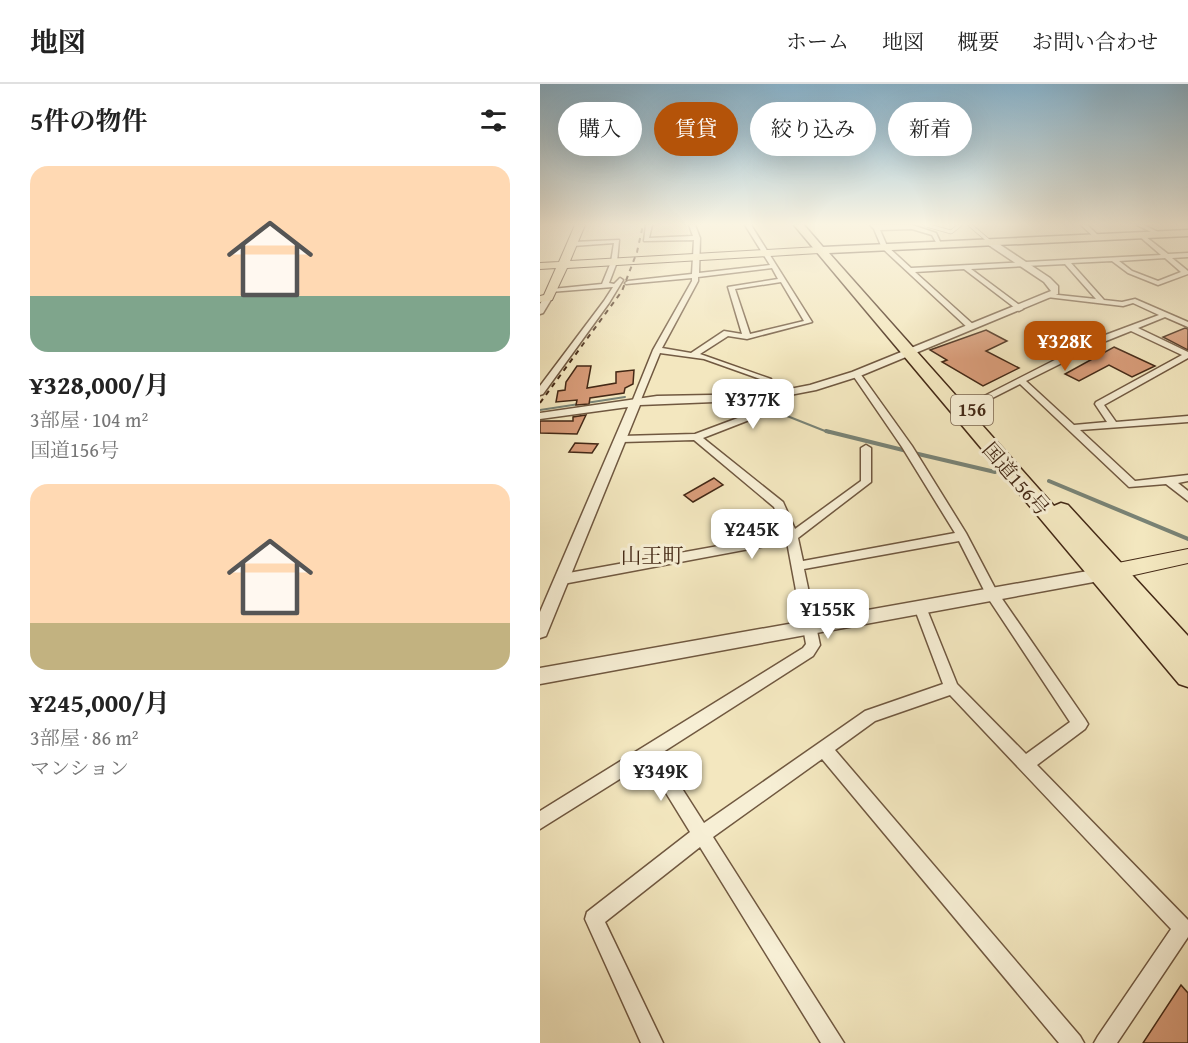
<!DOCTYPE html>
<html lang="ja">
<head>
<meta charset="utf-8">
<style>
	:root { --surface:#fff; --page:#f2f2f2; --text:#222; --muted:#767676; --line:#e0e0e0; --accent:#b45309 }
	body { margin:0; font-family:"Gentium Book Plus","Noto Serif JP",serif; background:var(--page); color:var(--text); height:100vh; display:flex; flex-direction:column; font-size:22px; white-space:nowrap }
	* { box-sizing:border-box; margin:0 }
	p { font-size:20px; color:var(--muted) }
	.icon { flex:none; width:33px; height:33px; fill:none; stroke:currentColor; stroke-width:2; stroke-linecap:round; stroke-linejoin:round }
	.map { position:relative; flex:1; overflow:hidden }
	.drawer { display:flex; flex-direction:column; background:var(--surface); width:540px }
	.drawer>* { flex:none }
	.hud { position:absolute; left:18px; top:18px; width:540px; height:54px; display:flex; gap:12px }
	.price { position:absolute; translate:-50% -51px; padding:0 14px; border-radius:12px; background:#fff; color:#222; font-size:20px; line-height:39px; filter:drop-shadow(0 2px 3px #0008) }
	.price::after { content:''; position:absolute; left:50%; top:36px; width:18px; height:14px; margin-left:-9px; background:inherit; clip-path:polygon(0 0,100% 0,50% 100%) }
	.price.on { background:var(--accent); color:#fff }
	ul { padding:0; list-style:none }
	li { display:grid; align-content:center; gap:12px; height:318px; padding:0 30px }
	li span { display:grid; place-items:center; height:186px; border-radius:18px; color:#555 }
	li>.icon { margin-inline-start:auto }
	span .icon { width:108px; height:108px; fill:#fffc; stroke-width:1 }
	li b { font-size:26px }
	h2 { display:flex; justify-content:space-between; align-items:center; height:72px; padding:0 30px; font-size:26px }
	.chip { padding:0 21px; border-radius:27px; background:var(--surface); box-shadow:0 6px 24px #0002; font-size:21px; line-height:54px }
	.chip.on { background:var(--accent); color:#fff }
	header { display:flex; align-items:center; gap:36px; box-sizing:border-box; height:84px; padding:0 30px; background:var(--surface); border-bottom:2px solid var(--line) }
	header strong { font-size:28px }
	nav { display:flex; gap:33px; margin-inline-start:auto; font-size:21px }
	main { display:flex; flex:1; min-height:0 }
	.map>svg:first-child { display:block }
</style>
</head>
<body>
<header>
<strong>地図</strong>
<nav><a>ホーム</a><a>地図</a><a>概要</a><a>お問い合わせ</a></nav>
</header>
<main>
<section class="drawer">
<h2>5件の物件<svg class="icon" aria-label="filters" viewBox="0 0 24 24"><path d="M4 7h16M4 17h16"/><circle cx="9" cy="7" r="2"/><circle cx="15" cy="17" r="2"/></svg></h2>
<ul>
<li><span style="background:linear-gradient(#ffd9b3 70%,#7fa58c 0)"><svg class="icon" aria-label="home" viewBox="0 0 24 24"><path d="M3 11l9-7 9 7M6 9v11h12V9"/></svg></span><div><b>¥328,000/月</b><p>3部屋 · 104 m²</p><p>国道156号</p></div></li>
<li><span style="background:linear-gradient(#ffd9b3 75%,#c2b280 0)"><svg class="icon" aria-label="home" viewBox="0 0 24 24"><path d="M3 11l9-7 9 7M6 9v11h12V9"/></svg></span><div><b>¥245,000/月</b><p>3部屋 · 86 m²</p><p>マンション</p></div></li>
</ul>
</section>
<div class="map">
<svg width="648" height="959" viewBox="0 0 648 959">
	<rect width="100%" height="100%" fill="#f3e7bf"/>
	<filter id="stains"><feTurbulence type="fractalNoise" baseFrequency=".00333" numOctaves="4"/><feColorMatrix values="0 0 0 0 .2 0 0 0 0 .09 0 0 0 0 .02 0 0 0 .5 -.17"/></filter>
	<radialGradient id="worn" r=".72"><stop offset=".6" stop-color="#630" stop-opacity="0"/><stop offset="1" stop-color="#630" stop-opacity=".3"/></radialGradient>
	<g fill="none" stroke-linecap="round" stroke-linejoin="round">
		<g stroke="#798376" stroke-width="2">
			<path d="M0 326 85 313"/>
			<path d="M237 328 290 349"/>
		</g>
		<g stroke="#798376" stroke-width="4">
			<path d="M286 347 367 367"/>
			<path d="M374 369 455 388"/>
			<path d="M509 397 648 455"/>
		</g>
	</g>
	<g fill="#d79b78" stroke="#442916" stroke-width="1.5">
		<path d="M645 244 648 245V266L623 253Z"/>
		<path d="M446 246 467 257 446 267 479 284 443 302 402 278 407 276 390 266Z"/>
		<path d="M500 251 527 264 515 270 488 256Z"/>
		<path d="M574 263 615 282 592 293 569 281 539 297 525 290Z"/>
		<path d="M37 282H51L47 304 76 299V288L94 286 93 300 85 304 84 309 50 314 49 320 36 321 37 316 16 318 18 307 25 306 26 298Z"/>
		<path d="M46 331 37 350 0 349V337H33V333Z"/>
		<path d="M35 359 58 360 52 369 29 368Z"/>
		<path d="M174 394 183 401 153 418 144 411Z"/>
		<path d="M641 901 648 909V959H603Z"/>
	</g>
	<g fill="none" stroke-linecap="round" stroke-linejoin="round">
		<g stroke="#705840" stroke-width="4.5">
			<g id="service">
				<path d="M386 141 411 148 420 141"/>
				<path d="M430 141 450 158"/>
			</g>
		</g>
		<g stroke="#705840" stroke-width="3">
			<g id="minor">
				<path d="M106 141H112L109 154 153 152 149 141H155L160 154 159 189 230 181 205 141H211L272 238 207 255 188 252 160 270 231 295 237 324 235 326 163 354 243 418 255 445 321 397V364L326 361 331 364V398L258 454 263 477 415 449 362 363 312 290 319 288 372 362 426 449 456 506 545 635 548 640 545 645 497 681 648 836V853L577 959H554L558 952 631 845 410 611 335 637 295 666 540 952 544 959H519L282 675 173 753 304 959H281L160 763 65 838 123 959H101L45 835 47 828 150 748 107 678 0 745V727L263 564 266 560 247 458 23 500 19 498 17 495 19 492 23 490 245 450 234 423 154 356 82 358 77 355 82 352 155 350 227 323 223 296 164 275 120 269 100 318 96 321 92 318 113 266 152 197V194L86 200 85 199 88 197 152 190 154 156 104 157ZM232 184 238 195 188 203 202 250 184 247 151 269 122 264 158 197V193ZM241 198 264 237 210 250 195 205ZM419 457 448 514 530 638 486 670 417 600 386 523 385 519 380 518 375 519 374 523 403 600 325 627 164 739 120 670 273 572 280 561 264 485Z"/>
				<path d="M330 141H372L396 149 402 162H398L392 151 372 145 340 146 347 162 371 184 621 171 599 152 601 149 628 170 648 169V173L632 174 648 187V190L618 201 588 189 572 177 531 179 564 216 582 218 595 215 648 238V243L625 233 598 244 648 268V274L564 321 576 338 648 332V338L540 346 595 397 648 391V397L638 399 648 407V417L626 400 589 403 480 300 421 330 418 331 413 328 560 253 619 231 593 219 583 222 507 213 506 212 509 210 556 215 525 180 431 185 482 223 483 225 479 227 424 185 375 188 436 243 429 245 342 164 334 145ZM625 174 641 188 618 197 592 187 579 177ZM591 247 642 271 556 318 555 320 567 338 534 341 486 297 566 257Z"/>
				<path d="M541 141H547L560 153 555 154Z"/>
				<path d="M597 141H604L622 150 617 151Z"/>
				<path d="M79 156 77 178 69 199 74 200 80 194 83 196 69 219 3 310 0 311V302L64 217 73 203 10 208V206L12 205 62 200 71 178 74 159 33 162 30 160 33 158Z"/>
			</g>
		</g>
		<g stroke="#705840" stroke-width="3">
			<g id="tertiary">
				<path d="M447 156H453L510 194 518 202V210L320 292 276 306 224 316 100 321 8 547 6 552 0 554V528L88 323 0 335V329L117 312 224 310 270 301 312 288 511 207 504 198 447 160Z"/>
				<path d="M5 212 12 214 3 229 0 230V220Z"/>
				<path d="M559 485 564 487 567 491 564 495 559 497 0 600V584Z"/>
			</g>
		</g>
		<g stroke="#442916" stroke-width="2">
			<g id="primary">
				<path d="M35 141H45L30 177 279 163 284 166 279 169 27 184 12 216 0 218V212L4 211 16 184 0 185V179L19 178Z"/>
				<path d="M648 465V479L563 498 556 495 553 490 556 485 563 482Z"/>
			</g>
		</g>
		<g stroke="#442916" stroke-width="3">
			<path id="trunk" d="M254 141H264L283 163 648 146V152L289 169 514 422 521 419 528 421 648 552V603L639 600Z"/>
		</g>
		<use href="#service" stroke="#f7efd5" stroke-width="3"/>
		<use href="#minor" fill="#f7efd5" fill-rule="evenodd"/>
		<use href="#tertiary" fill="#f7efd5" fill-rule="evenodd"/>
		<use href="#primary" fill="#f3e7bf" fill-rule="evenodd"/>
		<use href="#trunk" fill="#f3e7bf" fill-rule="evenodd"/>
		<path stroke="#442916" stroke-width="2" stroke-dasharray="5 5" stroke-linecap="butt" d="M0 319 82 207 97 168 103 141"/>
	</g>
	<linearGradient id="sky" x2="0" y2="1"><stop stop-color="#89b8d4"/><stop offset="0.51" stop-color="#faf4e2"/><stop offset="1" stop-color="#faf4e2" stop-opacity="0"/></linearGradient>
	<rect width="648" height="275" fill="url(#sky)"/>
	<g text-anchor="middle" stroke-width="6" stroke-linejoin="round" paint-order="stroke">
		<rect fill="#f7efd5" stroke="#7a644f" stroke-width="1.5" x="411" y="311" width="42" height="30" rx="4.5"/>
		<g font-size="18" font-weight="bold" fill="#442916">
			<text x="432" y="332">156</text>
		</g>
		<g font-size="20" fill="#442916" stroke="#f7efd5">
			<text transform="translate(476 395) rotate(49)" y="7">国道156号</text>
		</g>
		<g font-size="21" fill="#442916" stroke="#f7efd5">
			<text x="112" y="479">山王町</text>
		</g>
	</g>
	<rect width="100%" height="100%" filter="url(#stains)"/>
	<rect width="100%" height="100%" fill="url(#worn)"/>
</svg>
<b class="price on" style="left:525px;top:288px">¥328K</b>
<b class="price" style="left:213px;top:346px">¥377K</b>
<b class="price" style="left:212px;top:476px">¥245K</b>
<b class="price" style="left:288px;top:556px">¥155K</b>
<b class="price" style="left:121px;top:718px">¥349K</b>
<div class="hud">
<a class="chip">購入</a>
<a class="chip on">賃貸</a>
<a class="chip">絞り込み</a>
<a class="chip">新着</a>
</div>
</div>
</main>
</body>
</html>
